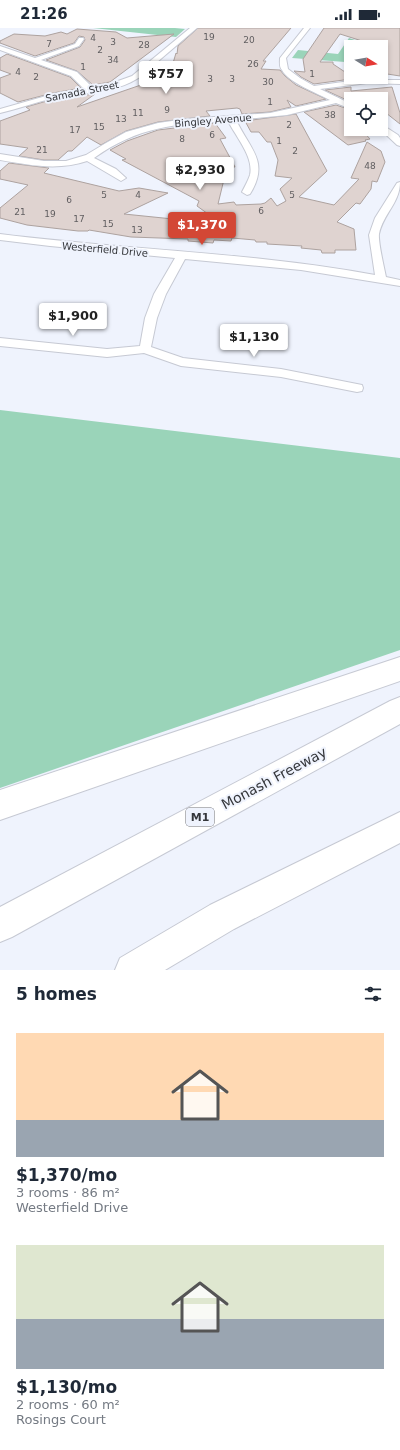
<!DOCTYPE html>
<html lang="en">
<head>
<meta charset="utf-8">
<style>
	:root { --surface:#fff; --page:#f6f6f7; --text:#1f2937; --muted:#747a83; --accent:#d34735 }
	body { margin:0; font-family:"DejaVu Sans",sans-serif; background:var(--page); color:var(--text); height:100vh; display:flex; flex-direction:column; font-size:15px; white-space:nowrap }
	* { box-sizing:border-box; margin:0 }
	p { font-size:13px; color:var(--muted) }
	.icon { flex:none; width:22px; height:22px; fill:none; stroke:currentColor; stroke-width:2; stroke-linecap:round; stroke-linejoin:round }
	.map { position:relative; height:942px; overflow:hidden }
	.details { display:flex; flex-direction:column; background:var(--surface); flex:1 }
	.details>* { flex:none }
	.needle { width:26px; rotate:101deg }
	.fabs { position:absolute; left:344px; top:12px; display:grid; gap:8px }
	.fabs a { display:grid; place-items:center; width:44px; height:44px; border-radius:0px; background:var(--surface); box-shadow:0 2px 6px #0003; font-size:20px }
	.price { position:absolute; translate:-50% -34px; padding:0 9px; border-radius:4px; background:#fff; color:#222; font-size:13px; line-height:26px; filter:drop-shadow(0 1px 2px #0008) }
	.price::after { content:''; position:absolute; left:50%; top:24px; width:12px; height:9px; margin-left:-6px; background:inherit; clip-path:polygon(0 0,100% 0,50% 100%) }
	.price.current { background:var(--accent); color:#fff }
	ul { padding:0; list-style:none }
	li { display:grid; align-content:center; gap:8px; height:212px; padding:0 16px }
	li span { display:grid; place-items:center; height:124px; border-radius:0px; color:#555 }
	li>.icon { margin-inline-start:auto }
	span .icon { width:72px; height:72px; fill:#fffc; stroke-width:1 }
	li b { font-size:17px }
	h2 { display:flex; justify-content:space-between; align-items:center; height:48px; padding:0 16px; font-size:17px }
	.status { display:flex; justify-content:space-between; align-items:center; height:28px; padding:0 20px; background:var(--surface); direction:ltr }
	.status svg { height:11px; fill:currentColor }
	.map>svg:first-child { display:block }
</style>
</head>
<body>
<div class="status"><b>21:26</b><svg viewBox="0 0 49 12"><path d="M0 12V9h3v3zM5 12V6h3v6zM10 12V3h3v9zM15 12V0h3v12zM26 1h20v11H26zM47 4h2v5h-2z"/></svg></div>
<div class="map">
<svg width="400" height="942" viewBox="0 0 400 942">
	<rect width="100%" height="100%" fill="#eff3fd"/>
	<g fill="#9ad4b9">
		<path d="M93 0H175L185 1 176 9Z"/>
		<path d="M400 5 381 19H351V29H347L345 34 292 30 298 22 338 26 349 10 355 12Z"/>
		<path d="M0 382 400 430V622L0 760Z"/>
	</g>
	<g fill="#dfd3d0" stroke="#ada29f">
		<path d="M198 0H291L263 33H266L261 41 280 42 285 48 296 57 326 71 296 78 287 72 291 79 270 84 242 86 240 81 237 80 206 83 210 88 158 94 126 103 101 117 87 109 72 123H68L58 132H44L19 128 28 120 0 116V93L30 82 26 79 54 71 95 66 77 79 164 49 190 51 191 48 187 45 171 42 176 25 177 26 178 18Z"/>
		<path d="M324 0H400V48L381 45V19L340 6 320 34H333V36L345 44H351V51L314 56 301 49 294 43 305 44 303 31Z"/>
		<path d="M77 1 116 4 127 10 174 6 110 54 93 57 77 43 46 32 80 19 85 12 84 9 79 8 74 15 35 28 0 15V13L14 6 45 8 61 4 67 6Z"/>
		<path d="M7 26 70 49 81 60 53 65 18 74 0 65V50L11 46 0 42V30Z"/>
		<path d="M351 59V63L392 59 400 85V96L381 81V71H351V74L325 62Z"/>
		<path d="M336 77 351 82V84L347 85 351 90V101H361L370 111 365 112 366 113 348 117 304 84Z"/>
		<path d="M296 86 327 143 299 169 334 177 359 151 351 150 367 114 381 123 385 134 377 154 372 153 371 161 360 176 356 175 337 194 354 201 356 222H335V225H322L321 222 301 220 302 218 267 216V214H256L255 212 232 210 231 213 214 212 213 215 188 213V211L131 209 89 202 88 203H78L27 197 0 190V180L28 157 0 151V143L9 135 49 140 44 145 119 163 139 160 168 165 124 186 222 196 197 178 199 173 122 132 126 131 110 122 127 113 158 102 215 95 226 110 220 111 235 139H227L218 176 234 174 236 177 261 176 265 175 271 170 277 178 286 173 280 161 292 150 275 148 278 132 271 114H267L259 104H251L245 93Z"/>
	</g>
	<g fill="none" stroke-linecap="round" stroke-linejoin="round">
		<g stroke="#c6c9d3" stroke-width="2">
			<g id="street">
				<path d="M190 0H197L149 41 186 46 190 48 189 50 145 45C121 66 83 64 54 70 36 74 18 81 0 85V81L53 66 84 61 71 48 0 22V18L35 30 75 16 79 10H83L84 11 79 18 41 32 77 44 92 59 107 57 132 48Z"/>
				<path d="M304 0H310L286 30 288 41 300 50 314 58 357 52H400V56L368 55 320 61 351 76V81L336 75 287 87 236 92C250 121 270 134 250 166L247 167 242 164C245 158 248 153 250 147 254 129 236 109 228 93 175 96 139 98 94 130L116 141 126 150 121 153 87 133C58 143 29 137 0 132V126L44 133H66L86 127 106 115 126 104 158 95 186 91 270 85 330 72C317 65 289 55 282 42 279 39 280 34 280 30Z"/>
				<path d="M381 96 398 107 400 110V118L397 117 380 101H381Z"/>
				<path d="M400 154C400 175 383 186 379 206 378 214 384 239 386 249L400 252V258L301 242 185 231 166 266 157 290 151 319 183 330 281 341 357 356 362 357 363 360 362 363 357 364 281 349 181 338 144 325 107 329 0 318V310L107 321 140 318 145 290 154 266 175 230 50 218 0 212V206C125 222 251 224 375 247L369 207 375 190 397 155Z"/>
			</g>
		</g>
		<g stroke="#c6c9d3" stroke-width="2">
			<g id="highway">
				<path d="M400 629V653L0 792V762Z"/>
				<path d="M400 669V696L12 909 0 914V879L390 673Z"/>
				<path d="M400 784V815L234 901 165 942H115L120 930 210 877Z"/>
			</g>
		</g>
		<use href="#street" fill="#fff" fill-rule="evenodd"/>
		<use href="#highway" fill="#fff" fill-rule="evenodd"/>
	</g>
	<g text-anchor="middle" stroke-width="4" stroke-linejoin="round" paint-order="stroke">
		<g font-size="9" fill="#605e60">
			<text x="209" y="12">19</text>
			<text x="93" y="13">4</text>
			<text x="249" y="15">20</text>
			<text x="113" y="17">3</text>
			<text x="49" y="19">7</text>
			<text x="144" y="20">28</text>
			<text x="100" y="25">2</text>
			<text x="113" y="35">34</text>
			<text x="253" y="39">26</text>
			<text x="83" y="42">1</text>
			<text x="18" y="47">4</text>
			<text x="312" y="49">1</text>
			<text x="36" y="52">2</text>
			<text x="210" y="54">3</text>
			<text x="232" y="54">3</text>
			<text x="268" y="57">30</text>
			<text x="270" y="77">1</text>
			<text x="167" y="85">9</text>
			<text x="138" y="88">11</text>
			<text x="330" y="90">38</text>
			<text x="121" y="94">13</text>
			<text x="289" y="100">2</text>
			<text x="99" y="102">15</text>
			<text x="75" y="105">17</text>
			<text x="212" y="110">6</text>
			<text x="182" y="114">8</text>
			<text x="279" y="116">1</text>
			<text x="42" y="125">21</text>
			<text x="295" y="126">2</text>
			<text x="370" y="141">48</text>
			<text x="104" y="170">5</text>
			<text x="138" y="170">4</text>
			<text x="292" y="170">5</text>
			<text x="69" y="175">6</text>
			<text x="261" y="186">6</text>
			<text x="20" y="187">21</text>
			<text x="50" y="189">19</text>
			<text x="79" y="194">17</text>
			<text x="108" y="199">15</text>
			<text x="137" y="205">13</text>
		</g>
		<g font-size="10" fill="#35373b" stroke="#eff3fd">
			<text transform="translate(82 63) rotate(-11)" y="4">Samada Street</text>
			<text transform="translate(213 92) rotate(-5)" y="4">Bingley Avenue</text>
			<text transform="translate(105 221) rotate(5)" y="4">Westerfield Drive</text>
		</g>
		<rect fill="#eff3fd" stroke="#6d6f75" stroke-width="1" x="186" y="780" width="28" height="18" rx="3"/>
		<g font-size="11" font-weight="bold" fill="#35373b">
			<text x="200" y="793">M1</text>
		</g>
		<g font-size="14" fill="#35373b" stroke="#eff3fd">
			<text transform="translate(274 750) rotate(-28)" y="5">Monash Freeway</text>
		</g>
	</g>
</svg>
<div class="fabs">
<a><svg class="needle" viewBox="-14 -14 28 28"><path d="M0-13l5 13h-10z" fill="#e53935"/><path d="M0 13l5-13h-10z" fill="#747a83"/></svg></a>
<a><svg class="icon" aria-label="locate" viewBox="0 0 24 24"><circle cx="12" cy="12" r="6"/><path d="M12 2v4M12 18v4M2 12h4M18 12h4"/></svg></a>
</div>
<b class="price" style="left:166px;top:67px">$757</b>
<b class="price" style="left:200px;top:163px">$2,930</b>
<b class="price current" style="left:202px;top:218px">$1,370</b>
<b class="price" style="left:73px;top:309px">$1,900</b>
<b class="price" style="left:254px;top:330px">$1,130</b>
</div>
<section class="details">
<h2>5 homes<svg class="icon" aria-label="filters" viewBox="0 0 24 24"><path d="M4 7h16M4 17h16"/><circle cx="9" cy="7" r="2"/><circle cx="15" cy="17" r="2"/></svg></h2>
<ul>
<li><span style="background:linear-gradient(#ffd9b3 70%,#9aa5b1 0)"><svg class="icon" aria-label="home" viewBox="0 0 24 24"><path d="M3 11l9-7 9 7M6 9v11h12V9"/></svg></span><div><b>$1,370/mo</b><p>3 rooms · 86 m²</p><p>Westerfield Drive</p></div></li>
<li><span style="background:linear-gradient(#dfe7d0 60%,#9aa5b1 0)"><svg class="icon" aria-label="home" viewBox="0 0 24 24"><path d="M3 11l9-7 9 7M6 9v11h12V9"/></svg></span><div><b>$1,130/mo</b><p>2 rooms · 60 m²</p><p>Rosings Court</p></div></li>
</ul>
</section>
</body>
</html>
